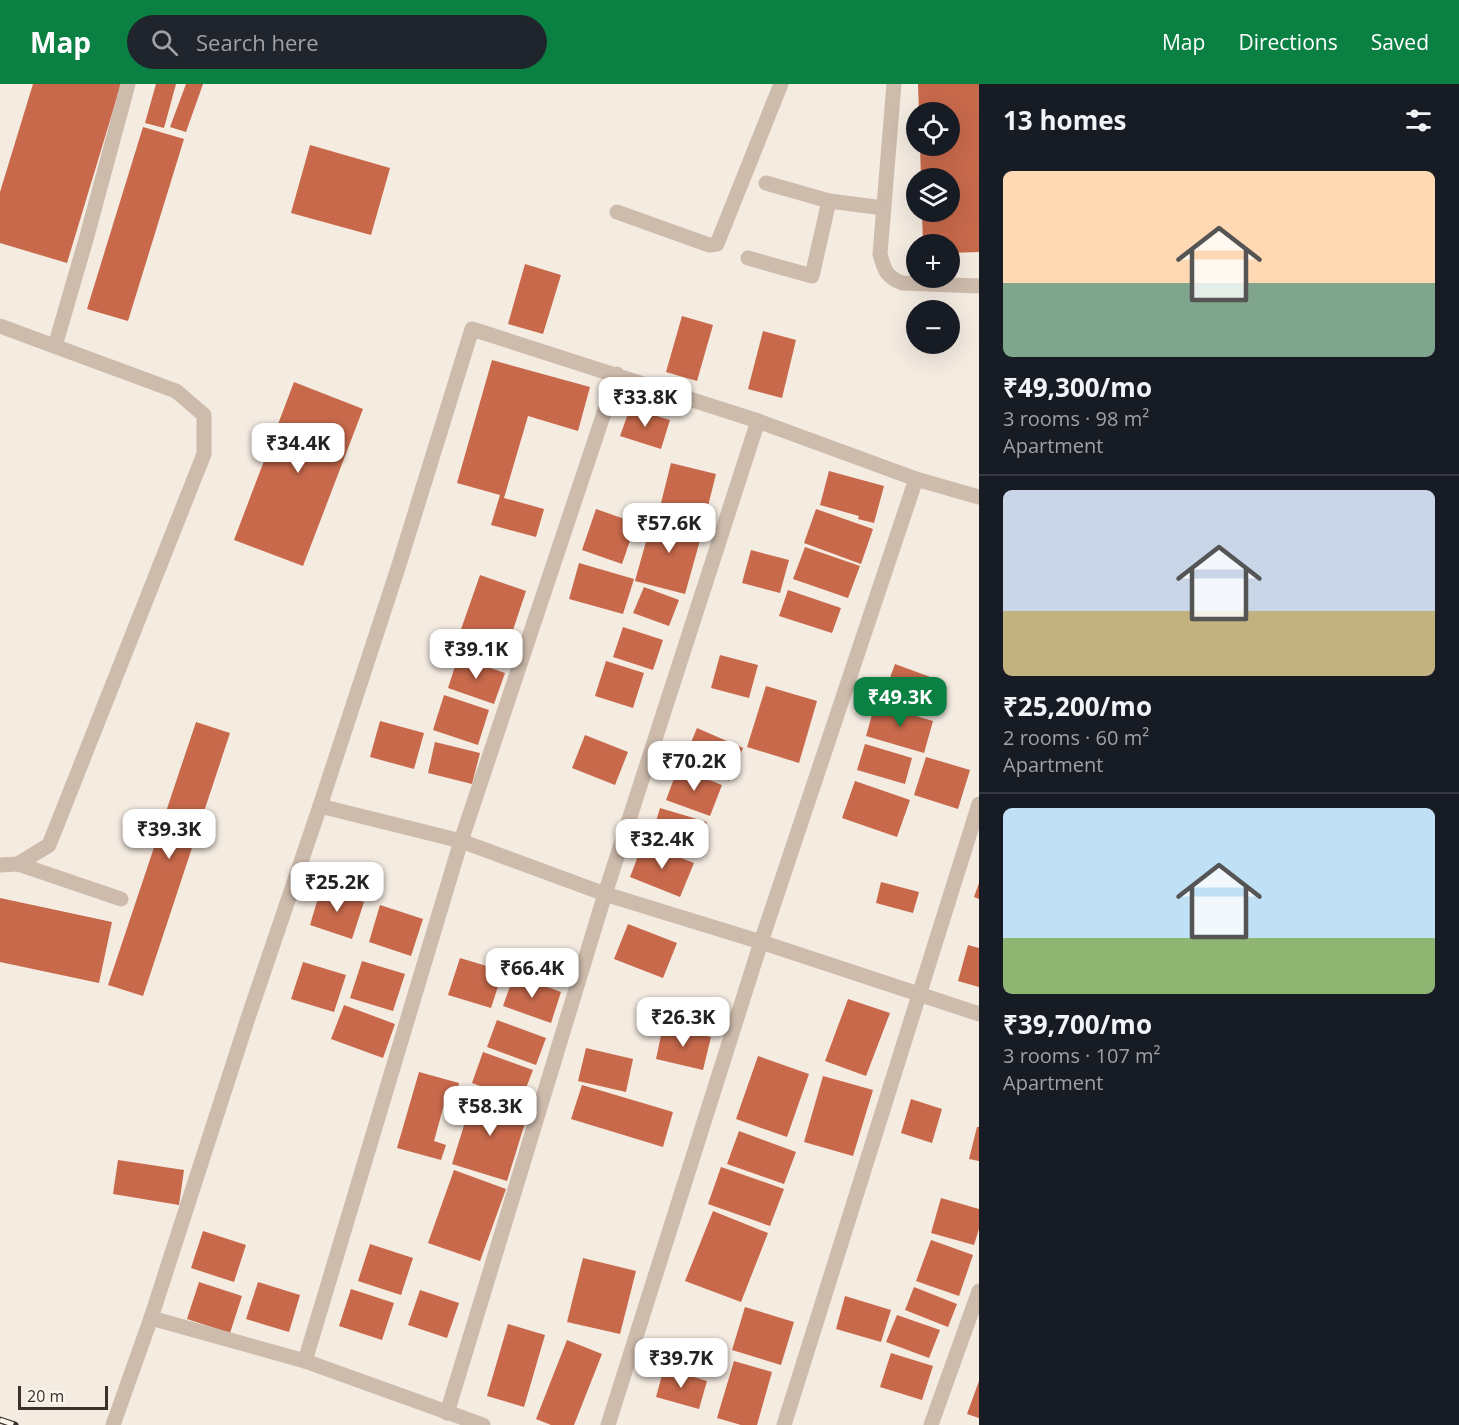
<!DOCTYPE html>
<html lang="en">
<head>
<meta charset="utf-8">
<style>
	:root { --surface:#171b24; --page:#20242c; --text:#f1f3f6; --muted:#9ea1a6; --line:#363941; --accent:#0b8043 }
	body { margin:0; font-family:"Open Sans",sans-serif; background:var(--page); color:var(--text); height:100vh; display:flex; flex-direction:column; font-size:22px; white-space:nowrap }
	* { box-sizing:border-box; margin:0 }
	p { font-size:20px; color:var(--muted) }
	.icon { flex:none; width:33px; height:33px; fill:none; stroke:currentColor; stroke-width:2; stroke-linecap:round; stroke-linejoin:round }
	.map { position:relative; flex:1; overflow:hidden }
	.sheet { display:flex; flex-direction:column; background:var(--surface); width:480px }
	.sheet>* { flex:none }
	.tools { position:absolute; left:906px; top:18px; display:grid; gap:12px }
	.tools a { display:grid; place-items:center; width:54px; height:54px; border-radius:50%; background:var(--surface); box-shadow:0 6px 24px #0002; font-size:30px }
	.scale { position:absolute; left:18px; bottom:15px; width:90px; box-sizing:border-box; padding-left:6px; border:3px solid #3b302b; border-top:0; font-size:16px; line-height:21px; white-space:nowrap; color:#3b302b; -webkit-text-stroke:4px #fbf5ee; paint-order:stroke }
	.price { position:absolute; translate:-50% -51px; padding:0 14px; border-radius:12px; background:#fff; color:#222; font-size:20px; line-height:39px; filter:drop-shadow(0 2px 3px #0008) }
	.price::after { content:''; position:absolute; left:50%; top:36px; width:18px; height:14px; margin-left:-9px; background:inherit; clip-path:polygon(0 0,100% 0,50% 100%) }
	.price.active { background:var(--accent); color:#fff }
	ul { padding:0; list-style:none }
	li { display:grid; align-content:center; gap:12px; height:318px; padding:0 24px }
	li+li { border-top:2px solid var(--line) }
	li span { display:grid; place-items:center; height:186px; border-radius:9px; color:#555 }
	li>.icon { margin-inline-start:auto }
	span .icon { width:108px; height:108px; fill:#fffc; stroke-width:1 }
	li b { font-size:26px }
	h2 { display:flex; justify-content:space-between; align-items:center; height:72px; padding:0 24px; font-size:26px }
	header { display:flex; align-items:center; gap:36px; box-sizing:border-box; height:84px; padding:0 30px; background:var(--accent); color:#fff }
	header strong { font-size:28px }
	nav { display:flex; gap:33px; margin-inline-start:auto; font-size:21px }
	.search { width:420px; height:54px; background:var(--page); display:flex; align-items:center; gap:15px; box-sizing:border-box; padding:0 21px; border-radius:33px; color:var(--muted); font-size:22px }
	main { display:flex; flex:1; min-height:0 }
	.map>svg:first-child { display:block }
</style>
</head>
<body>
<header>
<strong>Map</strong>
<div class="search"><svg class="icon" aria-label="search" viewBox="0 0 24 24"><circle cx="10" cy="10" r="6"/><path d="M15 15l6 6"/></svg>Search here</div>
<nav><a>Map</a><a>Directions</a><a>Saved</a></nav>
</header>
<main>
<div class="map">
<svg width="979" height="1341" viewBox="0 0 979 1341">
	<rect width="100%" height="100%" fill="#f4ebe1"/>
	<g fill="#c8694b">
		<path d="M33 0H121L67 179 0 159V108Z"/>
		<path d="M156 0H176L164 44 145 39Z"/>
		<path d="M186 0H203L186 48 170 43Z"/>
		<path d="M918 0H979V168L950 169V160H923L922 128H950V94H921L920 62H950V28H919Z"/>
		<path d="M143 43 184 55 128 237 87 225Z"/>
		<path d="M310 61 390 84 371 151 291 129Z"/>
		<path d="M525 180 561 191 543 250 508 240Z"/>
		<path d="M682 232 713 241 697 297 666 288Z"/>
		<path d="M763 247 796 256 782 314 748 305Z"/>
		<path d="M492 276 590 303 578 347 528 332 504 414 544 425 536 453 491 441 500 411 457 399Z"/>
		<path d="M294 298 363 325 303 482 234 456Z"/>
		<path d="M630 324 670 336 661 365 620 352Z"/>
		<path d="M671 379 716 390 705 434 660 423Z"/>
		<path d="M829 387 884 402 874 439 858 435 859 432 820 421Z"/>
		<path d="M596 425 636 439 622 480 582 466Z"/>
		<path d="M816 425 873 445 861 480 804 459Z"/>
		<path d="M654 429 704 442 685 510 635 497Z"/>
		<path d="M805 463 860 482 848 514 793 495Z"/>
		<path d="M751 466 789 476 780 509 742 499Z"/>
		<path d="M579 479 634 495 623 530 569 515Z"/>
		<path d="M480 491 526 507 506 567 459 551Z"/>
		<path d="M644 503 679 516 669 542 633 529Z"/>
		<path d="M788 506 841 524 832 549 779 532Z"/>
		<path d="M623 543 663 556 653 586 613 573Z"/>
		<path d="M720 571 758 581 749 614 711 604Z"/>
		<path d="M458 573 505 589 494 620 448 604Z"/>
		<path d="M606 577 644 589 633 624 595 612Z"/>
		<path d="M895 580 944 598 933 628 884 610Z"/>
		<path d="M766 602 817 617 799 679 747 663Z"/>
		<path d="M444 611 489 626 478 661 433 646Z"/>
		<path d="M875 620 933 637 924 669 866 652Z"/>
		<path d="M380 637 424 649 414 685 370 673Z"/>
		<path d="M196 638 230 649 143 912 108 901Z"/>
		<path d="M697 644 743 664 729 697 683 678Z"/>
		<path d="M585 651 628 668 615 701 572 684Z"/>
		<path d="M435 658 480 669 472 700 428 689Z"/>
		<path d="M865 660 912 674 905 700 857 686Z"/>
		<path d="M926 673 970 686 958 725 914 711Z"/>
		<path d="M678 684 722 701 710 732 666 716Z"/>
		<path d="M855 697 910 716 897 753 842 734Z"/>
		<path d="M660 724 707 738 698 768 651 754Z"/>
		<path d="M643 759 694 779 680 813 630 793Z"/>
		<path d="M881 798 919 808 913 829 876 819Z"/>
		<path d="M979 799V815L974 813Z"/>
		<path d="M321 804 364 818 352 855 310 841Z"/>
		<path d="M0 814 112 838 99 899 0 878Z"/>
		<path d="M380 821 423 835 411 872 369 858Z"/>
		<path d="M628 840 677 859 663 894 614 875Z"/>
		<path d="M968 861 979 864V903L958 897Z"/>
		<path d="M460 874 503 887 491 924 448 911Z"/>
		<path d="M362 877 405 890 393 927 350 914Z"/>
		<path d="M303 878 346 891 334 928 291 915Z"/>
		<path d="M514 891 561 908 551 939 503 922Z"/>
		<path d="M848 915 890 929 866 992 825 977Z"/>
		<path d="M344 921 395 940 383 974 331 955Z"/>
		<path d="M497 936 546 954 536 981 487 963Z"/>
		<path d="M663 942 711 953 703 986 656 975Z"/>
		<path d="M586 964 633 975 626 1008 578 997Z"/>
		<path d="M483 968 533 986 521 1017 472 999Z"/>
		<path d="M758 972 809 990 787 1053 736 1035Z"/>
		<path d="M419 988 459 999 454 1019 445 1017 434 1057 446 1061 441 1076 397 1064Z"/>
		<path d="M823 992 873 1006 853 1072 804 1058Z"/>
		<path d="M582 1001 673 1028 663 1063 571 1035Z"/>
		<path d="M474 1009 529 1026 507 1097 452 1080Z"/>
		<path d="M911 1015 942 1025 932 1059 901 1049Z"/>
		<path d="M977 1043H979V1077L969 1075Z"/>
		<path d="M739 1047 796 1068 784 1100 727 1080Z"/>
		<path d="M118 1076 184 1086 179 1121 113 1110Z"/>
		<path d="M721 1083 784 1105 770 1142 708 1120Z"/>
		<path d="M454 1086 506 1105 480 1177 428 1159Z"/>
		<path d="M941 1114 979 1125V1145L974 1161 931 1149Z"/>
		<path d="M713 1127 768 1149 741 1218 685 1197Z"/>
		<path d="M203 1147 246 1161 234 1198 191 1184Z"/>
		<path d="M931 1156 973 1171 959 1212 916 1197Z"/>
		<path d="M370 1160 413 1174 401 1211 358 1197Z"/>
		<path d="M583 1174 636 1187 620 1250 567 1238Z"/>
		<path d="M199 1198 242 1212 230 1249 187 1235Z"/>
		<path d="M258 1198 300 1211 289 1248 246 1235Z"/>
		<path d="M914 1203 957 1220 948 1243 905 1226Z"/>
		<path d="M351 1205 394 1219 382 1256 339 1242Z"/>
		<path d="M420 1206 459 1219 447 1254 408 1241Z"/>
		<path d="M845 1212 891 1226 881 1258 836 1245Z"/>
		<path d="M745 1223 794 1238 781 1281 732 1266Z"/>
		<path d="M897 1231 940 1246 929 1274 886 1258Z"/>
		<path d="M508 1240 545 1251 524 1323 487 1312Z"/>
		<path d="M567 1256 602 1270 574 1341H551L536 1335Z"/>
		<path d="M891 1269 933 1282 922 1316 880 1303Z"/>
		<path d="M734 1277 772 1288 757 1341H741L717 1334Z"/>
		<path d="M664 1284 707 1297 699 1325 656 1313Z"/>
		<path d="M979 1297V1334L967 1330Z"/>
	</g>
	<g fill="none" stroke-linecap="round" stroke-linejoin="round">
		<g stroke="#cdbbac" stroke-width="15">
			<path d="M894 0 880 170C884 185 886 193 902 199L979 202"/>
			<path d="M829 117 884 124"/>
			<path d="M617 128 709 161 717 160 781 0"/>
			<path d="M748 174 812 192 829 117 766 99"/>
			<path d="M0 242 176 307 204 331V370L49 761 18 780 0 781"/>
			<path d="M55 262 87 152 128 0"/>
			<path d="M320 722 461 757 605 810 761 858 979 930"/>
			<path d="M18 780 121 815"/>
			<path d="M151 1234 305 1277 483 1341"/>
			<path d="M305 1277 461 757 617 290"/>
			<path d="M447 1329 605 810 758 337"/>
			<path d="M113 1341 151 1234 248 934 320 722 398 484 472 245 758 337 916 395 979 413"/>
			<path d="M608 1341 761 858 916 395"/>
			<path d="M784 1341 979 720"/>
			<path d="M931 1341 979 1207"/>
		</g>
		<g stroke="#3b302b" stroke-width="7">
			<path id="rail" d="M0 1336 15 1341"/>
		</g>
		<use href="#rail" stroke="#fbf5ee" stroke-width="4.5" stroke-dasharray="14" stroke-linecap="butt"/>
	</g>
</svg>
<div class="tools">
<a><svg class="icon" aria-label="locate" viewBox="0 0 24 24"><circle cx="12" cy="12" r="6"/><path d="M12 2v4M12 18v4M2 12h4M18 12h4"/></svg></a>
<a><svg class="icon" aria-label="layers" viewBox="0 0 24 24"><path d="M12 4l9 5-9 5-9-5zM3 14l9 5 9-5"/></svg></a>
<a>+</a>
<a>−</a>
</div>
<div class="scale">20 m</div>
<b class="price" style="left:645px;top:344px">₹33.8K</b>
<b class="price" style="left:298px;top:390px">₹34.4K</b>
<b class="price" style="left:669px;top:470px">₹57.6K</b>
<b class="price" style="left:476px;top:596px">₹39.1K</b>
<b class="price active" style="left:900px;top:644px">₹49.3K</b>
<b class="price" style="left:694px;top:708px">₹70.2K</b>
<b class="price" style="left:169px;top:776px">₹39.3K</b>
<b class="price" style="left:662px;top:786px">₹32.4K</b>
<b class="price" style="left:337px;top:829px">₹25.2K</b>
<b class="price" style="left:532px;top:915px">₹66.4K</b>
<b class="price" style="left:683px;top:964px">₹26.3K</b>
<b class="price" style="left:490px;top:1053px">₹58.3K</b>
<b class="price" style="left:681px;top:1305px">₹39.7K</b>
</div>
<section class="sheet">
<h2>13 homes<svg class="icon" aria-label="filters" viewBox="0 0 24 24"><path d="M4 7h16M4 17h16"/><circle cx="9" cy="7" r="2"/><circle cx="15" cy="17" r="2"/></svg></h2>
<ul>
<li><span style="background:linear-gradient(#ffd9b3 60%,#7fa58c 0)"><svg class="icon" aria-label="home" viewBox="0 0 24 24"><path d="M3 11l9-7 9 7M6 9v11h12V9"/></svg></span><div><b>₹49,300/mo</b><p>3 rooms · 98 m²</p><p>Apartment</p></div></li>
<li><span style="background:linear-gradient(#c9d6e8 65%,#c2b280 0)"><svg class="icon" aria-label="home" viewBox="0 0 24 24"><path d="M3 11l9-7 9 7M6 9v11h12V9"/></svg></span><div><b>₹25,200/mo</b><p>2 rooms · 60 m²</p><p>Apartment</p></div></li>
<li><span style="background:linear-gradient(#bfe0f5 70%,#8fb573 0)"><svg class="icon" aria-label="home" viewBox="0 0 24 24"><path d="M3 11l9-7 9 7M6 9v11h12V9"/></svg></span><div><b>₹39,700/mo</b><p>3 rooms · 107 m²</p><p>Apartment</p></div></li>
</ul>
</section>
</main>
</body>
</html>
